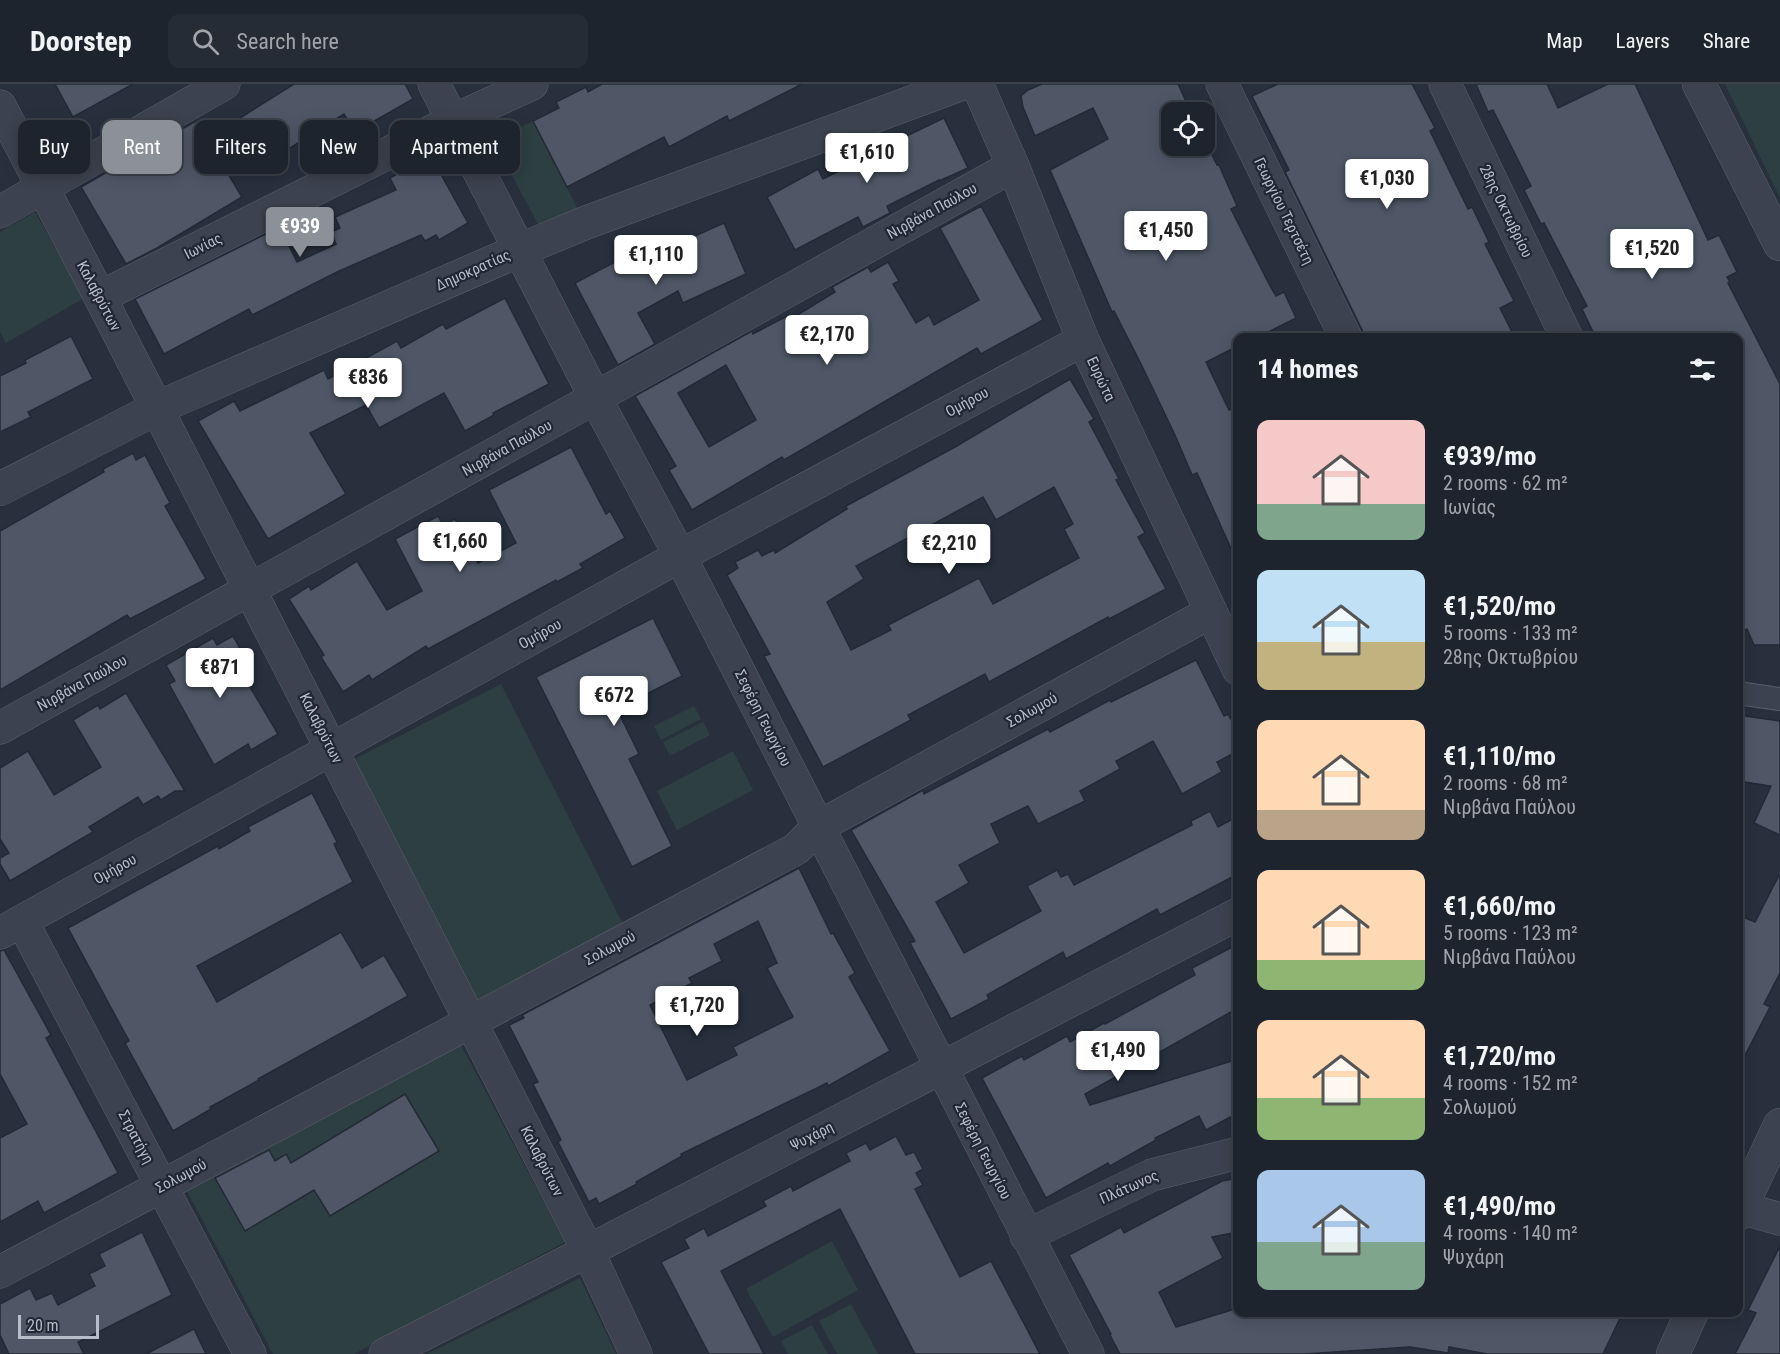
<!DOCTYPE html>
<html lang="en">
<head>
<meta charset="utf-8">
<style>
	:root { --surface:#1e242e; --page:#262c36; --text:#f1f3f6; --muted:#a1a4aa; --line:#3c414a; --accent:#8c9099 }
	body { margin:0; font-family:"Roboto Condensed",sans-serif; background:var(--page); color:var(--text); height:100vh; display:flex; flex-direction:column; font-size:22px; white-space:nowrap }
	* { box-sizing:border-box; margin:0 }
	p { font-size:20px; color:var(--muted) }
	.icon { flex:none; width:33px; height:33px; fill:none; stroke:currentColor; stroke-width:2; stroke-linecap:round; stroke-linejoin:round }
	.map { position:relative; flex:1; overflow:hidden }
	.panel { position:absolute; left:1233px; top:249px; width:510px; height:984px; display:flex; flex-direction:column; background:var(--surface); border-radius:12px; box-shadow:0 3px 15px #0003,0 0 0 2px var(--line) }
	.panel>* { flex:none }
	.guide { position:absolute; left:18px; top:36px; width:570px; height:54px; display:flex; gap:12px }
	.controls { position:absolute; left:1161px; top:18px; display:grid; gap:12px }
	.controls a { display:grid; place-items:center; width:54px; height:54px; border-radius:12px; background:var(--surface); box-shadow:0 3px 15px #0003,0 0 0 2px var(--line); font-size:30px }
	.scale { position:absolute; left:18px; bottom:15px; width:81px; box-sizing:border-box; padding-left:6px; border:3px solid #b8bec9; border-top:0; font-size:16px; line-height:21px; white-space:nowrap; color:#b8bec9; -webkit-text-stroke:4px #212734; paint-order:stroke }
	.price { position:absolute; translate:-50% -51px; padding:0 14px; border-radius:6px; background:#fff; color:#222; font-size:20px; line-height:39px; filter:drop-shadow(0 2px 3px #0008) }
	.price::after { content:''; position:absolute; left:50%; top:36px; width:18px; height:14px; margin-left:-9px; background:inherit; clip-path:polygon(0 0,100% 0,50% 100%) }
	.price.active { background:var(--accent); color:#fff }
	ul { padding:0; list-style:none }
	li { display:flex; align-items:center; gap:18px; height:150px; padding:0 24px }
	li span { display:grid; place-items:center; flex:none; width:168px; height:120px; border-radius:12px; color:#555 }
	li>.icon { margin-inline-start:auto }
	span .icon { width:72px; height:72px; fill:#fffc; stroke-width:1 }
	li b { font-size:26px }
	h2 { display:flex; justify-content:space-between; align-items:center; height:72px; padding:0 24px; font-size:26px }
	.tag { padding:0 21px; border-radius:12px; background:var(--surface); box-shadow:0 3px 15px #0003,0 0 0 2px var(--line); font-size:21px; line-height:54px }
	.tag.active { background:var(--accent); color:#fff }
	header { display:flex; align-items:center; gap:36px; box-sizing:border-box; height:84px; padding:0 30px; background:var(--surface); border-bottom:2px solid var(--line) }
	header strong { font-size:28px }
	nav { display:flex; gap:33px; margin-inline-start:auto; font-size:21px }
	.search { width:420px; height:54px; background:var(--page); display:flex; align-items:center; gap:15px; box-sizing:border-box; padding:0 21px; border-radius:12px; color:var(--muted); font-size:22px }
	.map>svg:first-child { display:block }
</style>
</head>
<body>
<header>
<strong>Doorstep</strong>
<div class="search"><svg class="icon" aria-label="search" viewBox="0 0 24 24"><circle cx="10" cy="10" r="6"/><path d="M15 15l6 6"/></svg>Search here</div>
<nav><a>Map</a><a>Layers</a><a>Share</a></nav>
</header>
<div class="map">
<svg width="1780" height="1270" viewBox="0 0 1780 1270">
	<rect width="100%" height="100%" fill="#28303e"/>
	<g fill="#2d3f42">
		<path d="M1725 0H1780V114Z"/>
		<path d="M533 37 585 139 546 155 494 58Z"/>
		<path d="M35 128 84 214 6 259 0 248V148Z"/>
		<path d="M501 600 624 842 470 921 347 679Z"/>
		<path d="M694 622 701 635 661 656 654 642Z"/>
		<path d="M703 638 710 651 670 672 663 658Z"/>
		<path d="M733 667 753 706 677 746 657 707Z"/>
		<path d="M461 961 565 1158 354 1270H273L187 1107Z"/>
		<path d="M832 1157 858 1206 773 1253 746 1205Z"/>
		<path d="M580 1194 616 1270H427Z"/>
		<path d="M851 1220 878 1270H837L819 1237Z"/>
		<path d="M812 1241 828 1270H788L781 1257Z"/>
	</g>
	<g fill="#4f5767" stroke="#232936" stroke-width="1.5" fill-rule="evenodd">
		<path d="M55 0H133L73 33Z"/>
		<path d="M294 0H405L413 15 355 48 344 30 268 78 240 34Z"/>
		<path d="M602 0H802L729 37 727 32 669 63 664 53 567 103 533 37 559 24 556 18 586 3 588 8Z"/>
		<path d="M1042 0H1178L1191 28H1172V62H1204V55L1217 81H1219L1237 122 1231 125 1269 200 1276 212 1284 208 1296 234 1256 254H1238V262L1206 278 1229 326 1238 322V480L1197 389 1192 391 1175 351 1141 280 1114 227 1112 228 1050 86 1108 55 1093 24 1035 52 1023 23 1021 12 1028 6Z"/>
		<path d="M1278 0H1412L1435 44 1430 47 1468 125 1472 123 1489 158 1485 160 1514 217 1500 224 1515 254H1366L1285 88 1289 86 1252 12Z"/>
		<path d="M1476 0H1547L1558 24 1608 0H1635L1708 156 1719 151 1737 188 1727 193 1730 198 1728 199 1780 300V561H1754L1747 545 1738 549V254H1596L1582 225 1587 222 1544 139 1541 140 1524 106 1531 102 1493 26 1488 28Z"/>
		<path d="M944 34 968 84 939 97V96L887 122 890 129 863 143 858 133 795 166 767 113 818 85 823 95 849 82 858 68 869 70Z"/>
		<path d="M196 37 242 113 157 164 126 180 81 103Z"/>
		<path d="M429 69 468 139 439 156 436 151 425 157 421 151 337 188 252 231 249 225 164 270 135 215 280 143 297 178 336 160 331 148 340 144 335 133 396 106 390 94 411 82 409 79Z"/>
		<path d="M981 122 1043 236 981 270 977 264 784 376 782 373 692 426 669 386 676 382 635 312 752 247 753 250 789 231 791 235 835 208 832 203 868 183 871 188 888 178 899 197 893 200 916 239 929 231 934 241 979 216 940 144ZM726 281 756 336 709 363 678 309Z"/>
		<path d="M724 139 746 190 683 219 678 207 638 229 655 260 618 281 575 199 628 171 632 180Z"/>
		<path d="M505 214 549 300 493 329 494 331 465 347 444 309 379 344 366 321 310 349 346 410 268 455 198 337 234 317 240 327 324 286 328 295 397 257 401 264 443 240 446 245Z"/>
		<path d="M71 252 93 295 28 328 31 333 0 348V292L26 279 25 276Z"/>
		<path d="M1070 295 1094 335 1089 338 1119 395 1116 396 1145 449 1138 453 1166 505 1109 535 1108 533 989 598 985 590 908 631 911 636 823 683 764 572 770 570 727 491 738 484 735 478 758 466 762 472 774 466 775 469 847 425 846 422 955 363ZM1054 403 1073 440 1064 445 1079 474 993 520 979 494 888 541 891 546 851 566 827 518 864 495 856 482 983 413 996 436Z"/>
		<path d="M571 363 606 430 610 427 625 454 580 480 583 484 557 498 556 496 428 565 426 562 372 596 369 591 343 608 321 573 324 571 289 515 309 502 311 506 357 477 387 526 422 507 395 455 438 432 443 441 455 435 478 479 516 459 489 406Z"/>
		<path d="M133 369 136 376 145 371 170 419 165 422 206 495 130 535 127 531 0 606V447L104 388 103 385Z"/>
		<path d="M653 534 682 592 617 625 639 670 629 675 672 762 632 783 536 593Z"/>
		<path d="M233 552 253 588 244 593 278 650 251 666 248 660 214 681 169 600 175 597 166 581 213 554 217 561Z"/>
		<path d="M1196 576 1224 632 1228 630 1238 648V667L1217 678 1222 688 1182 710 1153 657 1116 677 1120 685 1080 707 1085 717 1038 740 1028 722 991 740 1000 759 959 781 969 799 936 818 964 869 1041 827 1027 802 1057 786 1061 793 1068 790 1074 801 1192 741 1191 737 1210 727 1218 743 1238 732V790L1160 831 1157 825 1066 875 1063 868 987 911 989 915 951 935 910 859 915 857 851 746 923 706 924 710 1048 645 1050 648 1110 616 1111 618Z"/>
		<path d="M126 609 185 707H175L161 716 158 712 143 721 138 713 89 743 93 748 10 797 0 780V774L9 769 0 755V684L28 667 54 711 101 683 73 636 98 621 100 625Z"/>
		<path d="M1738 631 1780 637V751L1754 739 1771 702 1738 697Z"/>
		<path d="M312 709 337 758 334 760 353 798 197 882 217 918 341 848 362 884 384 871 408 912 258 995 259 996 210 1023 211 1025 173 1047 125 959 129 957 68 844 218 762 219 765 250 747 248 743Z"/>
		<path d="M799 784 831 850 833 849 855 889 849 893 890 967 828 1002 827 999 681 1070 682 1072 636 1098 637 1100 599 1120 596 1114 589 1118 558 1058 561 1056 533 1000 538 998 509 941 524 934 522 931ZM758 837 777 879 767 884 793 933 733 963 737 971 687 996 650 921 692 899 689 894 722 877 714 860Z"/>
		<path d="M1780 789V889L1764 920 1770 923 1738 985V871L1743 833 1755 838Z"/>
		<path d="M1238 860V924L1085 1010 1090 1021 1238 975V1029L1206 1046 1199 1032 1155 1054 1156 1056 1110 1082 1108 1079 1046 1114 982 994 1022 972 1024 976 1067 952 1070 958 1104 939 1105 940 1195 891 1192 884Z"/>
		<path d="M4 866 51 951 46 954 118 1089 44 1129 38 1117 0 1138V1054L27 1040 0 990V867Z"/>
		<path d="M405 1010 439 1067 330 1132 314 1106 245 1147 215 1094 269 1066 275 1077 286 1070 291 1079Z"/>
		<path d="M896 1052 906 1071 914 1068 923 1085 916 1089 923 1101 915 1105 960 1193 991 1177 1040 1270H915L840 1125 721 1187 764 1270H709L661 1178 689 1164 684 1155 704 1144 708 1152 766 1122 763 1117 791 1102 793 1107 850 1077 846 1069 866 1059 870 1066Z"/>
		<path d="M1238 1094V1148L1212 1153 1223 1174 1159 1208 1176 1243 1238 1224V1228H1623L1603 1270H1487L1449 1263 1448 1269 1410 1263 1304 1270H1120L1110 1251 1111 1250 1069 1171 1121 1143 1124 1149 1222 1097Z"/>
		<path d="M142 1148 172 1211 78 1258 84 1270H9L0 1251V1220L30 1204 36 1216 52 1209 58 1221 95 1202 89 1190 105 1182 99 1170Z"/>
		<path d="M1780 1162V1270H1735L1756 1229 1748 1226Z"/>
		<path d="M194 1245 206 1270H146Z"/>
	</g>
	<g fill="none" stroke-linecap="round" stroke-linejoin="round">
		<g stroke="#5a606c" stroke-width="24">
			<path id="pedestrian" d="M1738 609 1780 615"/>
		</g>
		<g stroke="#5a606c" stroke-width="33">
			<g id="minor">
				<path d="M434 0 596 315 680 472 1088 1270"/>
				<path d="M977 0 1013 82 1083 256 1238 585"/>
				<path d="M1222 0 1346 254"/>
				<path d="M1445 0 1567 254"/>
				<path d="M0 22 100 213 588 1167 636 1270"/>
				<path d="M0 128 224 0"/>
				<path d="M100 213 454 36 532 0"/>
				<path d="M0 644 1013 82"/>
				<path d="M22 837 250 1270"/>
				<path d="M0 849 680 472 1083 256"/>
				<path d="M1738 1116 1741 1124 1780 1135"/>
				<path d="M1026 1152 1152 1091 1238 1069"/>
				<path d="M0 1188 796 765 818 743 1211 528"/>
				<path d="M385 1270 588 1167 1238 830"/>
			</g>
		</g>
		<g stroke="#5a606c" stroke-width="34">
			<g id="tertiary">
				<path d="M1699 0 1780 160"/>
				<path d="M0 405 157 324 520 166 585 139 961 0"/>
				<path d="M1738 1130 1780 1041"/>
				<path d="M1673 1270 1692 1228"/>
			</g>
		</g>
		<use href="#pedestrian" stroke="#3c424f" stroke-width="22"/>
		<use href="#minor" stroke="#3c424f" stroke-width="32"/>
		<use href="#tertiary" stroke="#3c424f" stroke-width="33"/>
	</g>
	<g text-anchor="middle" stroke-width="4.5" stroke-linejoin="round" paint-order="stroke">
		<g font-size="15" fill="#b8bec9" stroke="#212734">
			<text transform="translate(932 127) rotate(-29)" y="5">Νιρβάνα Παύλου</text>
			<text transform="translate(1284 127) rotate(64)" y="5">Γεωργίου Τερτσέτη</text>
			<text transform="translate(1506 127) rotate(64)" y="5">28ης Οκτωβρίου</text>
			<text transform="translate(203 162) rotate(-27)" y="5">Ιωνίας</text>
			<text transform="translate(473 186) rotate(-24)" y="5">Δημοκρατίας</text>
			<text transform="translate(99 212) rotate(62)" y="5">Καλαβρύτων</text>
			<text transform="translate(1101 295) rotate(65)" y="5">Ευρώτα</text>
			<text transform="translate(967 318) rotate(-28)" y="5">Ομήρου</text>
			<text transform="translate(507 364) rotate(-29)" y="5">Νιρβάνα Παύλου</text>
			<text transform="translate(540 550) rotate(-29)" y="5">Ομήρου</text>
			<text transform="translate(82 599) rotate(-29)" y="5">Νιρβάνα Παύλου</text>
			<text transform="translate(1032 626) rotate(-29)" y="5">Σολωμού</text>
			<text transform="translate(763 634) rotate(63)" y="5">Σεφέρη Γεωργίου</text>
			<text transform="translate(321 644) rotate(63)" y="5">Καλαβρύτων</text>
			<text transform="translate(115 785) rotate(-29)" y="5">Ομήρου</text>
			<text transform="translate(610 864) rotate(-28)" y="5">Σολωμού</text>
			<text transform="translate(812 1052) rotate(-27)" y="5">Ψυχάρη</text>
			<text transform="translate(136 1053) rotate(62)" y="5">Στρατήγη</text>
			<text transform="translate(983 1067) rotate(63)" y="5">Σεφέρη Γεωργίου</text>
			<text transform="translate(542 1077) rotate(63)" y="5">Καλαβρύτων</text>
			<text transform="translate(181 1092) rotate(-28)" y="5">Σολωμού</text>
			<text transform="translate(1129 1103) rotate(-24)" y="5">Πλάτωνος</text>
		</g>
	</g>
</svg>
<div class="controls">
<a><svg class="icon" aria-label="locate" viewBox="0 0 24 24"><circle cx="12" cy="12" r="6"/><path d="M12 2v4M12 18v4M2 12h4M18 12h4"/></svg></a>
</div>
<div class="scale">20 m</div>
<b class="price" style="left:867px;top:100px">€1,610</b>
<b class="price" style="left:1387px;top:126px">€1,030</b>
<b class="price active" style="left:300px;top:174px">€939</b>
<b class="price" style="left:1166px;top:178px">€1,450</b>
<b class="price" style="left:1652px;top:196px">€1,520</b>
<b class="price" style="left:656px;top:202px">€1,110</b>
<b class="price" style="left:827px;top:282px">€2,170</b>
<b class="price" style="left:368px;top:325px">€836</b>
<b class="price" style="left:460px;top:489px">€1,660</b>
<b class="price" style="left:949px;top:491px">€2,210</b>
<b class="price" style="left:220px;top:615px">€871</b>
<b class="price" style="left:614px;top:643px">€672</b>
<b class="price" style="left:697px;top:953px">€1,720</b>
<b class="price" style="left:1118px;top:998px">€1,490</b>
<div class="guide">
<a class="tag">Buy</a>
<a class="tag active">Rent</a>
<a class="tag">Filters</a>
<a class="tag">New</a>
<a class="tag">Apartment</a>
</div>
<section class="panel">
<h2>14 homes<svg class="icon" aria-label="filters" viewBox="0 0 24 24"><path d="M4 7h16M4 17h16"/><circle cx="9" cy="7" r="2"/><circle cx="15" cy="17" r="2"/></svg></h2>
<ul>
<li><span style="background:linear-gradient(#f6c9c9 70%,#7fa58c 0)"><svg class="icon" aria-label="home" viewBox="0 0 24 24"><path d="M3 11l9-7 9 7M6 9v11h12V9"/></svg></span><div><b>€939/mo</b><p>2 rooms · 62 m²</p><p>Ιωνίας</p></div></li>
<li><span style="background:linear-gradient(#bfe0f5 60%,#c2b280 0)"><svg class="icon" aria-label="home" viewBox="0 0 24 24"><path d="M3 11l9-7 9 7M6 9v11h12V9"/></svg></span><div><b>€1,520/mo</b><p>5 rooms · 133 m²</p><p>28ης Οκτωβρίου</p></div></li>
<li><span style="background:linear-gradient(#ffd9b3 75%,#b9a48a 0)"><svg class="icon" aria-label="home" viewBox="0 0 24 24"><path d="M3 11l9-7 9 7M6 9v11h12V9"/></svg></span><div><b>€1,110/mo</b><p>2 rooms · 68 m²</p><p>Νιρβάνα Παύλου</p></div></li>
<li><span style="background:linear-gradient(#ffd9b3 75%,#8fb573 0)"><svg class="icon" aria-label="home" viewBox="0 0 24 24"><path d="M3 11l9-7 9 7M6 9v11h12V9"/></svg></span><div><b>€1,660/mo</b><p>5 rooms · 123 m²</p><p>Νιρβάνα Παύλου</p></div></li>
<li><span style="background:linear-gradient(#ffd9b3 65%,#8fb573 0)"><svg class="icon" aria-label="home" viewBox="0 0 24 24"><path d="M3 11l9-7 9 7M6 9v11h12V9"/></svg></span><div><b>€1,720/mo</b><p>4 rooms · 152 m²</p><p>Σολωμού</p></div></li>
<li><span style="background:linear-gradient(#a9c7e8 60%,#7fa58c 0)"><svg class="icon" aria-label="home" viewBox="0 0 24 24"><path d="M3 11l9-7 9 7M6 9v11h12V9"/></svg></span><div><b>€1,490/mo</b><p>4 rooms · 140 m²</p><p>Ψυχάρη</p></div></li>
</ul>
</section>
</div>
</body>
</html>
